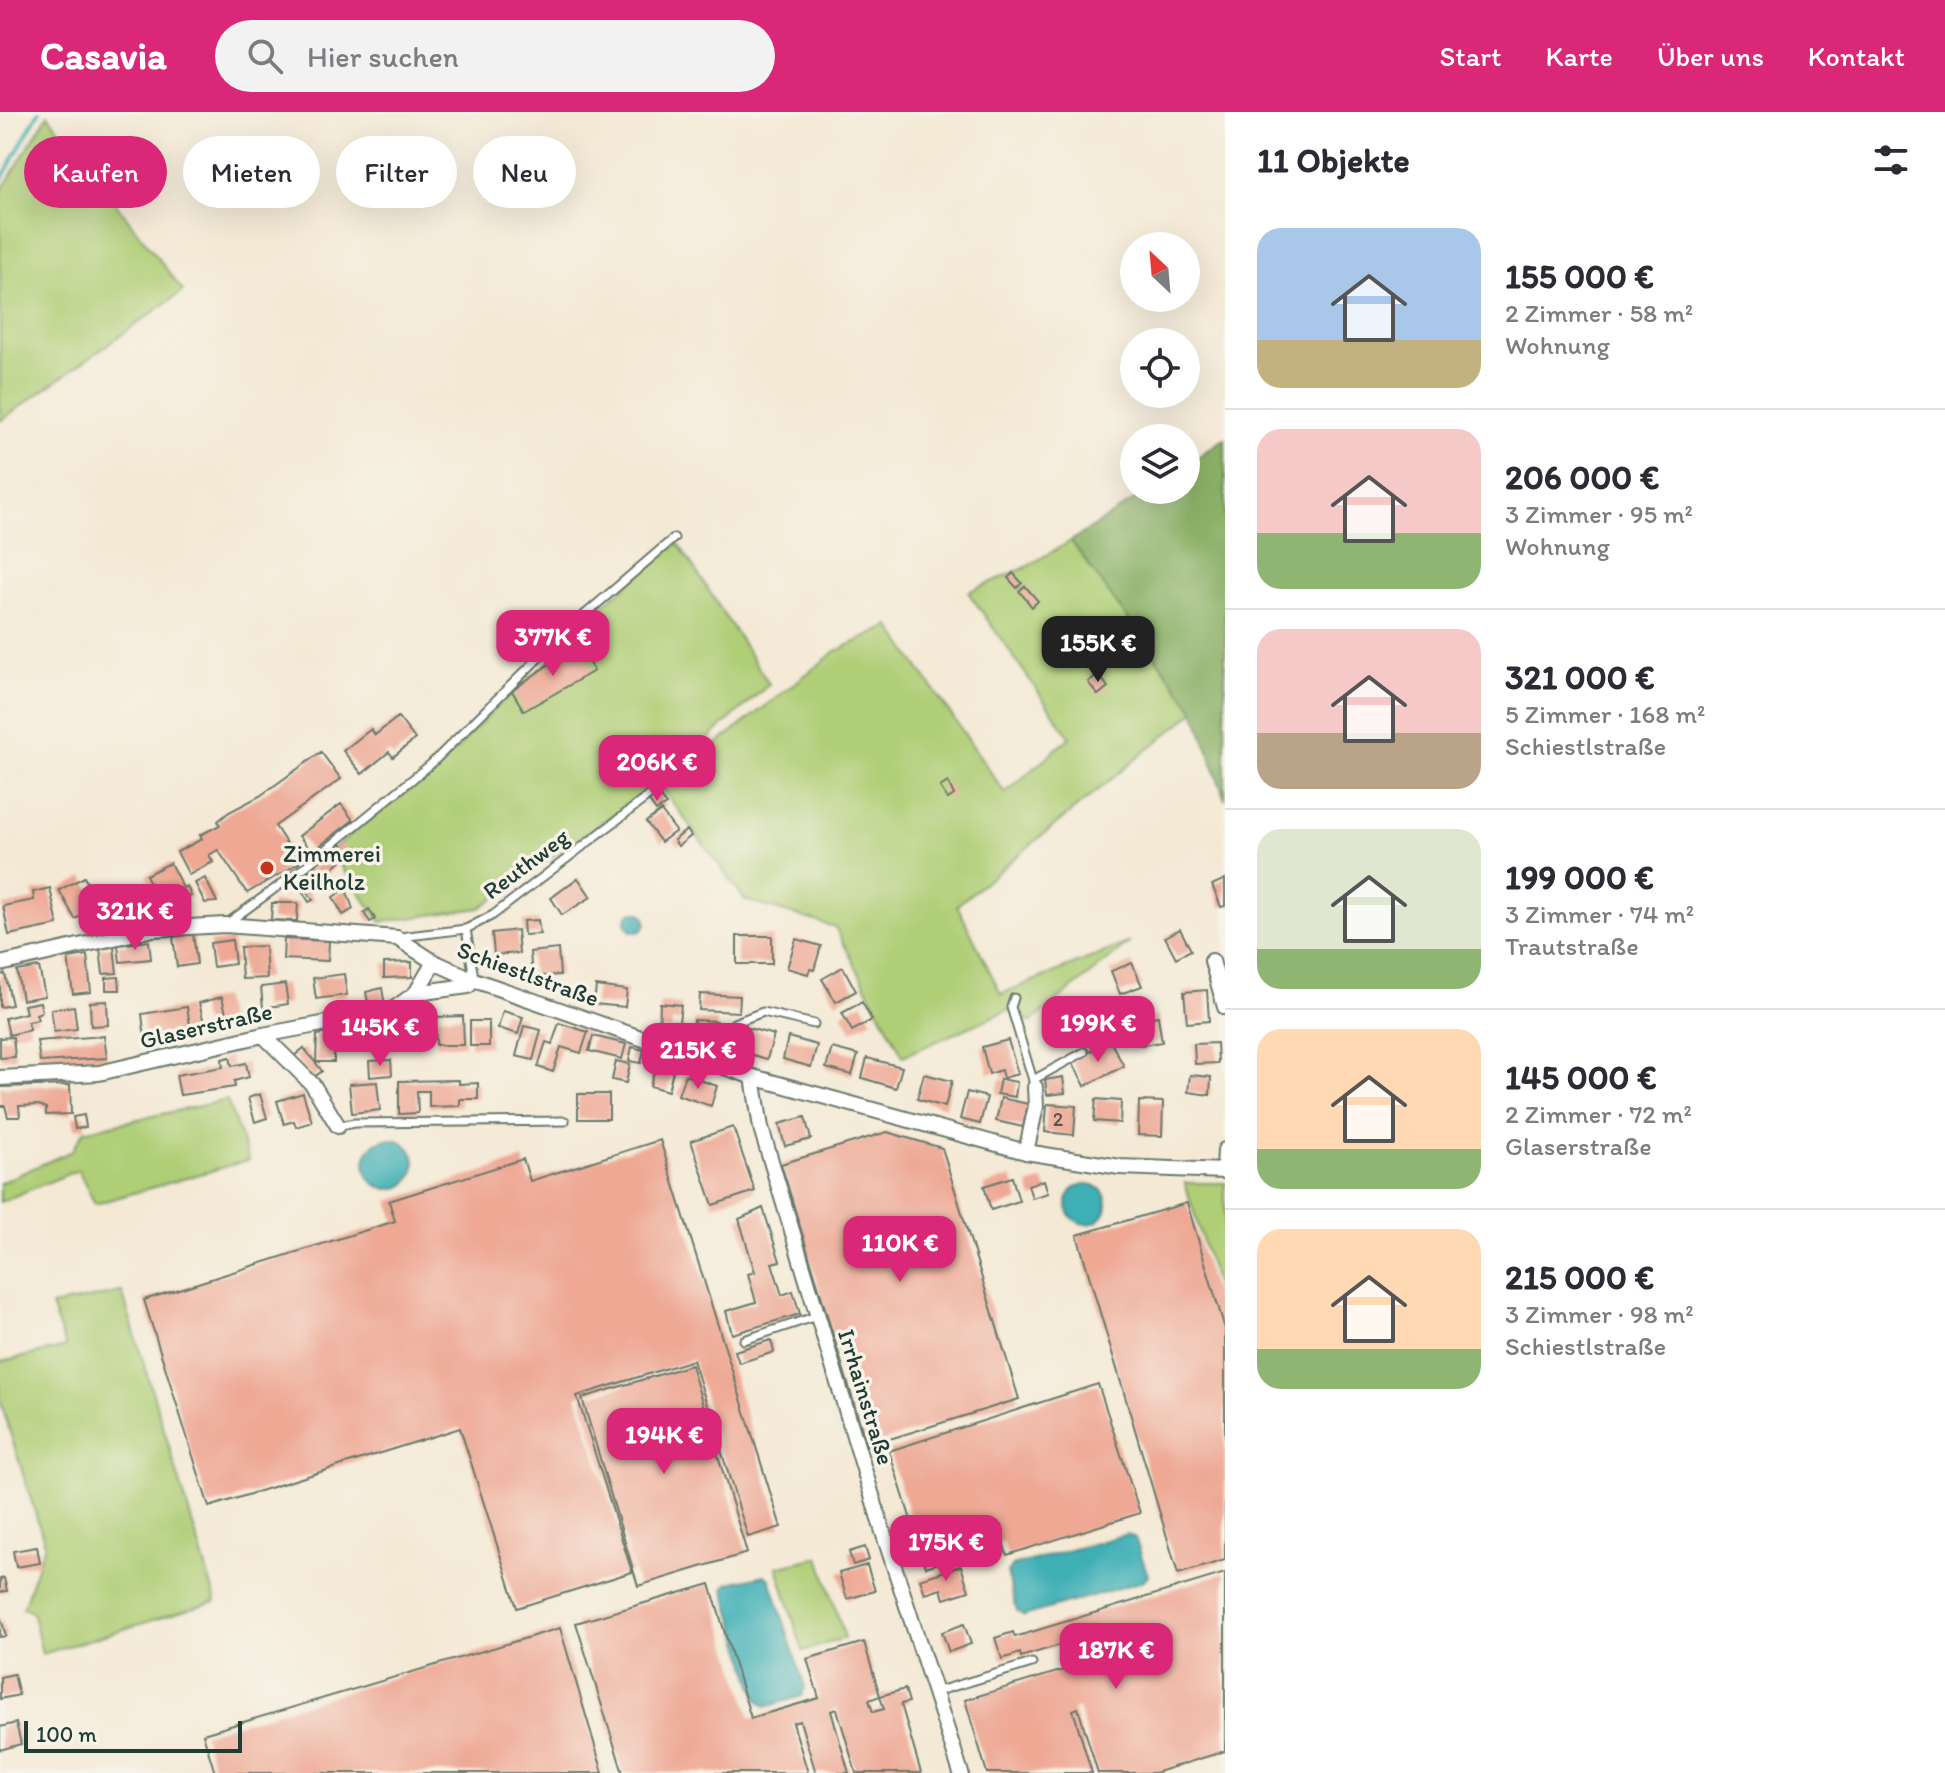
<!DOCTYPE html>
<html lang="de">
<head>
<meta charset="utf-8">
<style>
	:root { --surface:#fff; --page:#f2f2f3; --text:#2b2b33; --muted:#7c7c81; --line:#e1e1e2; --accent:#db2777 }
	body { margin:0; font-family:Itim,sans-serif; background:var(--page); color:var(--text); height:100vh; display:flex; flex-direction:column; font-size:30px; white-space:nowrap }
	* { box-sizing:border-box; margin:0 }
	p { font-size:26px; color:var(--muted) }
	.icon { flex:none; width:44px; height:44px; fill:none; stroke:currentColor; stroke-width:2; stroke-linecap:round; stroke-linejoin:round }
	.map { position:relative; flex:1; overflow:hidden }
	.panel { display:flex; flex-direction:column; background:var(--surface); width:720px }
	.panel>* { flex:none }
	.guide { position:absolute; left:24px; top:24px; width:760px; height:72px; display:flex; gap:16px }
	.needle { width:52px; rotate:334deg }
	.fabs { position:absolute; left:1120px; top:120px; display:grid; gap:16px }
	.fabs a { display:grid; place-items:center; width:80px; height:80px; border-radius:50%; background:var(--surface); box-shadow:0 8px 32px #0002; font-size:40px }
	.scale { position:absolute; left:24px; bottom:20px; width:218px; box-sizing:border-box; padding-left:8px; border:4px solid #1f3d34; border-top:0; font-size:22px; line-height:28px; white-space:nowrap; color:#1f3d34; -webkit-text-stroke:6px #f7f3e8; paint-order:stroke }
	.price { position:absolute; translate:-50% -68px; padding:0 18px; border-radius:16px; background:var(--accent); color:#fff; font-size:26px; line-height:52px; filter:drop-shadow(0 2px 4px #0008) }
	.price::after { content:''; position:absolute; left:50%; top:48px; width:24px; height:18px; margin-left:-12px; background:inherit; clip-path:polygon(0 0,100% 0,50% 100%) }
	.price.active { background:#222; color:#fff }
	ul { padding:0; list-style:none }
	li { display:flex; align-items:center; gap:24px; height:200px; padding:0 32px }
	li+li { border-top:2px solid var(--line) }
	li span { display:grid; place-items:center; flex:none; width:224px; height:160px; border-radius:24px; color:#555 }
	li>.icon { margin-inline-start:auto }
	span .icon { width:96px; height:96px; fill:#fffc; stroke-width:1 }
	li b { font-size:34px }
	h2 { display:flex; justify-content:space-between; align-items:center; height:96px; padding:0 32px; font-size:34px }
	.pill { padding:0 28px; border-radius:36px; background:var(--surface); box-shadow:0 8px 32px #0002; font-size:28px; line-height:72px }
	.pill.active { background:var(--accent); color:#fff }
	header { display:flex; align-items:center; gap:48px; box-sizing:border-box; height:112px; padding:0 40px; background:var(--accent); color:#fff }
	header strong { font-size:38px }
	nav { display:flex; gap:44px; margin-inline-start:auto; font-size:28px }
	.search { width:560px; height:72px; background:var(--page); display:flex; align-items:center; gap:20px; box-sizing:border-box; padding:0 28px; border-radius:44px; color:var(--muted); font-size:30px }
	main { display:flex; flex:1; min-height:0 }
	.map>svg:first-child { display:block }
</style>
</head>
<body>
<header>
<strong>Casavia</strong>
<div class="search"><svg class="icon" aria-label="search" viewBox="0 0 24 24"><circle cx="10" cy="10" r="6"/><path d="M15 15l6 6"/></svg>Hier suchen</div>
<nav><a>Start</a><a>Karte</a><a>Über uns</a><a>Kontakt</a></nav>
</header>
<main>
<div class="map">
<svg width="1225" height="1661" viewBox="0 0 1225 1661">
	<rect width="100%" height="100%" fill="#f7f3e8"/>
	<filter id="ink" filterUnits="userSpaceOnUse"><feTurbulence type="fractalNoise" baseFrequency=".0125" numOctaves="2"/><feDisplacementMap in="SourceGraphic" scale="16" xChannelSelector="R" yChannelSelector="G"/><feConvolveMatrix kernelMatrix="1 2 1 2 8 2 1 2 1" color-interpolation-filters="sRGB"/></filter>
	<filter id="wash" filterUnits="userSpaceOnUse"><feTurbulence type="fractalNoise" baseFrequency=".006" numOctaves="4" result="noise"/><feDisplacementMap in="SourceGraphic" scale="32" xChannelSelector="R" yChannelSelector="G"/><feGaussianBlur stdDeviation="1.8" result="paint"/><feColorMatrix in="noise" values="0 0 0 0 0 0 0 0 0 0 0 0 0 0 0 0 0 1.4 0 .05"/><feComposite in="paint" operator="in"/></filter>
	<g filter="url(#wash)">
		<rect width="100%" height="100%" fill="#f4e9d5"/>
		<g fill="#afce76" stroke="#678655" stroke-width="2">
			<path d="M48 3 183 179 0 309V81Z"/>
			<path d="M1071 429 1195 599 957 793 1001 882 1130 830 1031 910 1008 898 903 944 835 815 745 788 658 671 480 796 381 810 330 739 441 653 512 579 570 534 564 525 678 431 769 572 708 627 713 635 836 539 890 514 1005 681 1070 625 968 480 1022 457Z"/>
			<path d="M227 988 249 1048 95 1092 78 1058 0 1090V1071L72 1039 84 1019Z"/>
			<path d="M1185 1071H1225V1203L1189 1084Z"/>
			<path d="M122 1180 216 1489 42 1542 32 1499 23 1496 45 1432 0 1288V1250L66 1235 51 1194Z"/>
			<path d="M819 1445 845 1526 803 1539 777 1455Z"/>
		</g>
		<path fill="#8bb167" stroke="#55774e" stroke-width="2" d="M1225 326V688L1195 599 1071 429 1150 378H1186V353Z"/>
		<g fill="#3eafb5" stroke="#2e7674" stroke-width="2">
			<circle cx="636" cy="810" r="10"/>
			<circle cx="390" cy="1052" r="25"/>
			<circle cx="1087" cy="1092" r="20"/>
			<path d="M1127 1422 1135 1426 1148 1463 1143 1469 1024 1504 1017 1499 1007 1461 1012 1454Z"/>
			<path d="M765 1463 770 1467 805 1575 802 1584 766 1595 758 1589 724 1476 729 1471Z"/>
		</g>
		<g fill="none" stroke-linecap="round" stroke-linejoin="round">
			<path stroke="#3eafb5" stroke-width="4" d="M0 70 39 0"/>
		</g>
		<g id="blocks">
			<g fill="#eea894">
				<path d="M1013 461 1022 471 1017 476 1008 466Z"/>
				<path d="M1025 474 1038 489 1032 495 1019 479Z"/>
				<path d="M572 535H578L594 559 524 599 512 579Z"/>
				<path d="M1098 562 1108 575 1098 583 1088 570Z"/>
				<path d="M398 605 415 627 393 645 389 640 362 662 343 639 371 617 375 623Z"/>
				<path d="M321 640 341 667 275 714 299 751 247 781 218 738 209 743 213 750 189 763 177 740 202 727 200 723 220 713 218 709 229 700 260 684Z"/>
				<path d="M948 670 954 683 948 687 940 675Z"/>
				<path d="M658 683 666 693 656 699 649 689Z"/>
				<path d="M341 692 353 708 312 740 299 724Z"/>
				<path d="M661 699 676 719 661 730 646 710Z"/>
				<path d="M687 718 691 724 678 734 674 728Z"/>
				<path d="M341 731 348 741 321 768 318 765 312 770 305 762Z"/>
				<path d="M170 751 183 776 187 774 191 784 174 792 169 783 158 788 146 763Z"/>
				<path d="M84 765 106 807 91 814 85 802 75 807 59 778Z"/>
				<circle cx="339" cy="771" r="6"/>
				<path d="M205 766 217 790 205 791 195 771Z"/>
				<path d="M578 766 591 785 562 803 551 786Z"/>
				<path d="M1225 767V794L1221 795 1212 773Z"/>
				<path d="M305 775 313 788 309 790 301 777Z"/>
				<path d="M50 776 58 813 9 823 3 794 34 788 33 780Z"/>
				<path d="M346 777 353 797 343 803 333 785Z"/>
				<path d="M272 791H298L297 809 271 808Z"/>
				<path d="M369 797 375 807 370 810 364 801Z"/>
				<path d="M538 808 540 822 524 823 523 809Z"/>
				<path d="M1180 817 1191 838 1176 846 1165 825Z"/>
				<path d="M517 818 519 841 494 843 492 821Z"/>
				<path d="M193 822 197 852 177 855 173 825Z"/>
				<rect x="737" y="824" width="35" height="28"/>
				<path d="M284 827 329 829 328 849 283 847Z"/>
				<path d="M796 827 821 834 814 858 810 857 808 862 787 856Z"/>
				<path d="M232 828 235 852 213 855 210 831Z"/>
				<path d="M149 829 151 847 120 850 118 833Z"/>
				<path d="M265 834 267 866 242 867 240 835Z"/>
				<path d="M114 835 117 861 103 862 100 836Z"/>
				<path d="M558 837 560 863 532 865 530 840Z"/>
				<path d="M87 843 91 880 73 882 68 846Z"/>
				<path d="M412 850V865L384 866V851Z"/>
				<path d="M1132 851 1142 874 1120 882 1111 859Z"/>
				<path d="M39 855 45 884 22 888 17 859Z"/>
				<path d="M843 855 856 879 836 890 822 867Z"/>
				<path d="M5 862 12 893 0 895V863Z"/>
				<path d="M344 862 347 883 316 887 313 866Z"/>
				<path d="M119 865 120 878H106V866Z"/>
				<path d="M285 872 288 892 263 896 261 875Z"/>
				<path d="M596 874 627 878 625 895 594 892Z"/>
				<path d="M382 876 385 894 369 897 366 880Z"/>
				<path d="M1207 878 1209 909 1187 911 1184 880Z"/>
				<path d="M700 882 740 884 739 900 699 898Z"/>
				<path d="M222 885 228 909 205 915 199 891Z"/>
				<path d="M107 889 108 913 91 914 90 890Z"/>
				<path d="M40 890 42 900 36 902 38 908 28 910 30 918 9 923 5 906 26 901 24 893Z"/>
				<path d="M862 890 872 908 852 919 842 901Z"/>
				<path d="M660 891 681 893 679 910 672 909V918L659 917Z"/>
				<path d="M74 894 77 917 54 920 51 897Z"/>
				<path d="M187 895 191 919 145 926 142 902Z"/>
				<path d="M1077 898 1084 921 1062 928 1054 905Z"/>
				<path d="M503 899 523 905 518 922 498 916Z"/>
				<path d="M429 904 430 916 389 924 387 910Z"/>
				<path d="M463 904 464 933H436L435 905Z"/>
				<path d="M1158 904 1162 930 1141 933 1137 908Z"/>
				<path d="M694 908 717 909 716 928 693 927Z"/>
				<rect x="470" y="909" width="19" height="25"/>
				<path d="M382 911 385 936 367 938 366 932 360 933 357 914Z"/>
				<path d="M559 911 588 920 581 941 561 935 553 960 538 955 546 930 552 932Z"/>
				<path d="M524 914 541 918 533 948 516 944Z"/>
				<path d="M741 914 774 923 767 947 734 938Z"/>
				<path d="M343 918 345 928 334 930V950H316L317 923Z"/>
				<path d="M104 924 107 946 40 950 37 929Z"/>
				<path d="M593 924 626 932 622 947 589 939Z"/>
				<path d="M13 925 15 945 0 946V926Z"/>
				<path d="M788 925 817 933 811 955 783 947Z"/>
				<path d="M1008 928 1018 962 1003 966 1001 958 989 962 982 935Z"/>
				<path d="M1110 929 1124 954 1085 974 1072 949Z"/>
				<path d="M1217 931 1218 951 1195 952 1194 932Z"/>
				<path d="M632 935 644 938 641 951 629 949Z"/>
				<path d="M304 936 322 959 312 967 294 944Z"/>
				<path d="M832 936 858 943 852 963 826 956Z"/>
				<path d="M230 945 232 954 246 951 249 965 234 969 235 975 180 983 176 963 223 955 222 947Z"/>
				<path d="M867 946 902 955 896 976 862 966Z"/>
				<path d="M391 948 392 963 370 965 369 949Z"/>
				<path d="M616 949 630 952 626 971 612 968Z"/>
				<path d="M657 949 666 951 664 957 673 959 668 979 650 974Z"/>
				<path d="M924 962 952 969 945 995 917 987Z"/>
				<path d="M685 963 717 974 711 994 678 983Z"/>
				<path d="M1190 963 1211 965 1210 983 1188 980Z"/>
				<path d="M1063 965 1065 981 1047 983 1045 968Z"/>
				<path d="M1000 967 1017 970 1015 985 997 982Z"/>
				<path d="M459 968V972L478 971V987H460V994L429 995V979H417L418 1001 399 1002V969Z"/>
				<path d="M377 970 380 998 352 1001 349 972Z"/>
				<path d="M70 973 71 1002 46 1003V996L39 993 19 994 20 1005H8L5 994H0V975Z"/>
				<path d="M967 980 987 985 980 1012 960 1007Z"/>
				<path d="M303 981 312 1010 296 1015 294 1009 284 1012 277 989Z"/>
				<path d="M260 982 267 1006 255 1010 248 986Z"/>
				<rect x="578" y="982" width="31" height="25"/>
				<path d="M1001 986 1028 992 1023 1015 996 1009Z"/>
				<path d="M1096 987 1121 989 1120 1011 1094 1009Z"/>
				<path d="M1139 989 1163 990 1162 1024 1138 1023Z"/>
				<path d="M1047 992 1076 994 1074 1023 1045 1020Z"/>
				<path d="M84 1003 86 1015 75 1017 73 1005Z"/>
				<path d="M805 1005 811 1027 785 1034 779 1012Z"/>
				<path d="M733 1015 755 1079 713 1093 691 1029Z"/>
				<path d="M887 1020 942 1036 1019 1287 867 1334 781 1052Z"/>
				<path d="M660 1028 781 1415 748 1425 693 1248 577 1284 632 1460 517 1496 460 1316 209 1395 144 1188 395 1109 389 1089 523 1047 530 1069Z"/>
				<path d="M1012 1065 1019 1089 991 1098 984 1074Z"/>
				<path d="M1044 1068 1048 1081 1032 1086 1028 1073Z"/>
				<path d="M1187 1091 1225 1217V1448L1178 1462 1077 1123Z"/>
				<path d="M763 1096 780 1149 772 1151 782 1183 793 1179 800 1202 732 1222 726 1199 756 1190 748 1162 755 1160 739 1107Z"/>
				<path d="M771 1228 774 1240 739 1251 735 1239Z"/>
				<path d="M691 1253 747 1441 638 1474 582 1286Z"/>
				<path d="M1098 1272 1140 1401 1007 1443 1003 1430 926 1455 889 1339Z"/>
				<path d="M37 1435 40 1451 16 1455 13 1439Z"/>
				<path d="M865 1435 869 1448 853 1453 849 1440Z"/>
				<path d="M867 1453 875 1479 847 1487 839 1461Z"/>
				<path d="M961 1454 969 1479 944 1487 941 1477 925 1482 920 1467Z"/>
				<path d="M1225 1461V1639L1154 1661H1098L1078 1596 1073 1598 1092 1661H987L965 1588 1096 1548 1089 1524 1021 1545 1020 1541 1002 1547 995 1526 1013 1520 1015 1525Z"/>
				<path d="M4 1466 7 1479 0 1480V1467Z"/>
				<path d="M710 1472 751 1606 819 1586 807 1547 864 1530 880 1584 869 1588 873 1600 884 1597 880 1584 905 1577 909 1590 901 1592 921 1661H856L837 1597 831 1599 849 1661H816L800 1609 793 1611 808 1661H623L576 1511Z"/>
				<path d="M0 1503 6 1524 0 1525Z"/>
				<path d="M964 1512 971 1532 949 1540 942 1520Z"/>
				<path d="M560 1516 603 1661H215L203 1622Z"/>
				<path d="M14 1562 19 1583 0 1587V1565Z"/>
				<path d="M16 1611 21 1632 0 1638V1615Z"/>
			</g>
		</g>
	</g>
	<g filter="url(#ink)">
		<use href="#blocks" fill-opacity="0" stroke="#6a796c" stroke-width="2"/>
		<g fill="none" stroke-linecap="round" stroke-linejoin="round">
			<g stroke="#6a796c" stroke-width="11">
				<g id="service">
					<path d="M226 812 306 754 431 652 568 517 674 426"/>
					<path d="M466 817 474 866"/>
					<path d="M400 825 466 817 493 803 663 673"/>
					<path d="M1014 886 1011 895 1035 975"/>
					<path d="M725 955 734 911 763 900 814 912"/>
					<path d="M1033 968 1084 940"/>
					<path d="M338 1014 355 1011 565 1009"/>
					<path d="M744 1228 817 1204"/>
					<path d="M935 1580 1032 1551"/>
				</g>
			</g>
			<g stroke="#6a796c" stroke-width="18">
				<g id="minor">
					<path d="M1212 849 1225 895"/>
					<path d="M0 852 153 817 225 813 397 826 434 850 474 868 753 965 1026 1040 1120 1055 1225 1059"/>
					<path d="M416 881 468 874 474 868"/>
					<path d="M263 923 313 973 338 1014"/>
					<path d="M753 965 761 1016 883 1420 961 1661"/>
					<path d="M0 966 99 961 263 923 391 899 416 881 434 850"/>
					<path d="M1026 1040 1036 994 1035 975"/>
					<path d="M1224 1059 1225 1038"/>
				</g>
			</g>
			<use href="#service" stroke="#fff" stroke-width="7"/>
			<use href="#minor" stroke="#fff" stroke-width="14"/>
		</g>
	</g>
	<circle fill="#c8321e" stroke="#f7f3e8" stroke-width="3" cx="267" cy="756" r="8"/>
	<g text-anchor="middle" stroke-width="7" stroke-linejoin="round" paint-order="stroke">
		<g font-size="20" fill="#53584c">
			<text x="1058" y="1014">2</text>
		</g>
		<g font-size="24" fill="#1f3d34" stroke="#f7f3e8" text-anchor="start">
			<text x="283" y="750">Zimmerei<tspan x="283" dy="28">Keilholz</tspan></text>
		</g>
		<g font-size="24" fill="#1f3d34" stroke="#f7f3e8">
			<text transform="translate(526 752) rotate(-37)" y="8">Reuthweg</text>
			<text transform="translate(528 862) rotate(20)" y="8">Schiestlstraße</text>
			<text transform="translate(206 914) rotate(-13)" y="8">Glaserstraße</text>
			<text transform="translate(866 1285) rotate(73)" y="8">Irrhainstraße</text>
		</g>
	</g>
</svg>
<div class="fabs">
<a><svg class="needle" viewBox="-14 -14 28 28"><path d="M0-13l5 13h-10z" fill="#e53935"/><path d="M0 13l5-13h-10z" fill="#7c7c81"/></svg></a>
<a><svg class="icon" aria-label="locate" viewBox="0 0 24 24"><circle cx="12" cy="12" r="6"/><path d="M12 2v4M12 18v4M2 12h4M18 12h4"/></svg></a>
<a><svg class="icon" aria-label="layers" viewBox="0 0 24 24"><path d="M12 4l9 5-9 5-9-5zM3 14l9 5 9-5"/></svg></a>
</div>
<div class="scale">100 m</div>
<b class="price" style="left:553px;top:566px">377K €</b>
<b class="price active" style="left:1098px;top:572px">155K €</b>
<b class="price" style="left:657px;top:691px">206K €</b>
<b class="price" style="left:135px;top:840px">321K €</b>
<b class="price" style="left:1098px;top:952px">199K €</b>
<b class="price" style="left:380px;top:956px">145K €</b>
<b class="price" style="left:698px;top:979px">215K €</b>
<b class="price" style="left:900px;top:1172px">110K €</b>
<b class="price" style="left:664px;top:1364px">194K €</b>
<b class="price" style="left:946px;top:1471px">175K €</b>
<b class="price" style="left:1116px;top:1579px">187K €</b>
<div class="guide">
<a class="pill active">Kaufen</a>
<a class="pill">Mieten</a>
<a class="pill">Filter</a>
<a class="pill">Neu</a>
</div>
</div>
<section class="panel">
<h2>11 Objekte<svg class="icon" aria-label="filters" viewBox="0 0 24 24"><path d="M4 7h16M4 17h16"/><circle cx="9" cy="7" r="2"/><circle cx="15" cy="17" r="2"/></svg></h2>
<ul>
<li><span style="background:linear-gradient(#a9c7e8 70%,#c2b280 0)"><svg class="icon" aria-label="home" viewBox="0 0 24 24"><path d="M3 11l9-7 9 7M6 9v11h12V9"/></svg></span><div><b>155 000 €</b><p>2 Zimmer · 58 m²</p><p>Wohnung</p></div></li>
<li><span style="background:linear-gradient(#f6c9c9 65%,#8fb573 0)"><svg class="icon" aria-label="home" viewBox="0 0 24 24"><path d="M3 11l9-7 9 7M6 9v11h12V9"/></svg></span><div><b>206 000 €</b><p>3 Zimmer · 95 m²</p><p>Wohnung</p></div></li>
<li><span style="background:linear-gradient(#f6c9c9 65%,#b9a48a 0)"><svg class="icon" aria-label="home" viewBox="0 0 24 24"><path d="M3 11l9-7 9 7M6 9v11h12V9"/></svg></span><div><b>321 000 €</b><p>5 Zimmer · 168 m²</p><p>Schiestlstraße</p></div></li>
<li><span style="background:linear-gradient(#dfe7d0 75%,#8fb573 0)"><svg class="icon" aria-label="home" viewBox="0 0 24 24"><path d="M3 11l9-7 9 7M6 9v11h12V9"/></svg></span><div><b>199 000 €</b><p>3 Zimmer · 74 m²</p><p>Trautstraße</p></div></li>
<li><span style="background:linear-gradient(#ffd9b3 75%,#8fb573 0)"><svg class="icon" aria-label="home" viewBox="0 0 24 24"><path d="M3 11l9-7 9 7M6 9v11h12V9"/></svg></span><div><b>145 000 €</b><p>2 Zimmer · 72 m²</p><p>Glaserstraße</p></div></li>
<li><span style="background:linear-gradient(#ffd9b3 75%,#8fb573 0)"><svg class="icon" aria-label="home" viewBox="0 0 24 24"><path d="M3 11l9-7 9 7M6 9v11h12V9"/></svg></span><div><b>215 000 €</b><p>3 Zimmer · 98 m²</p><p>Schiestlstraße</p></div></li>
</ul>
</section>
</main>
</body>
</html>
